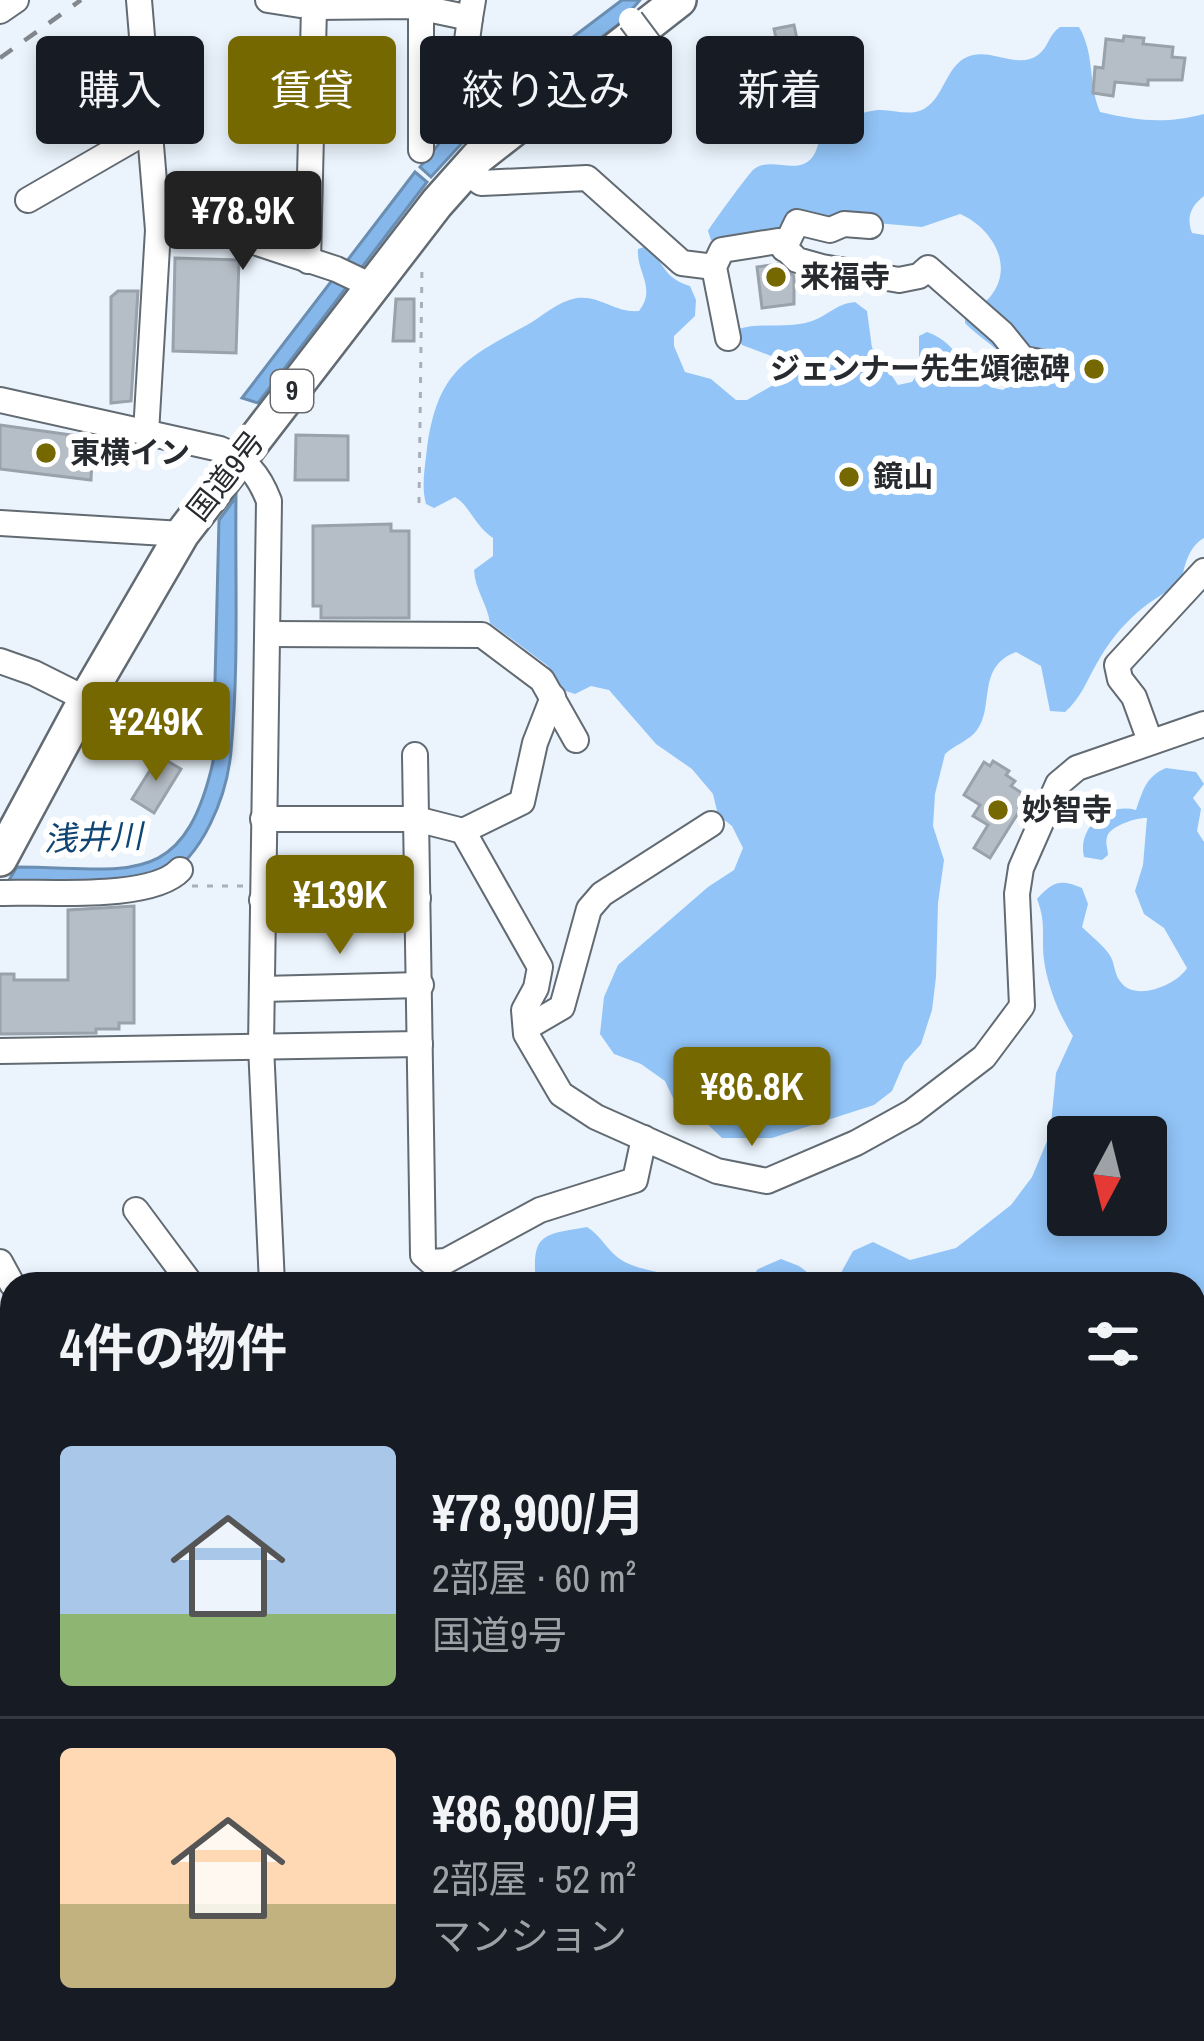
<!DOCTYPE html>
<html lang="ja">
<head>
<meta charset="utf-8">
<style>
	:root { --surface:#171b24; --page:#242831; --text:#f1f3f6; --muted:#9ea1a6; --line:#363941; --accent:#766800 }
	body { margin:0; font-family:"Archivo Narrow","Noto Sans JP",sans-serif; background:var(--page); color:var(--text); height:100vh; display:flex; flex-direction:column; font-size:45px; white-space:nowrap }
	* { box-sizing:border-box; margin:0 }
	p { font-size:39px; color:var(--muted) }
	.icon { flex:none; width:66px; height:66px; fill:none; stroke:currentColor; stroke-width:2; stroke-linecap:round; stroke-linejoin:round }
	.map { position:relative; flex:1; overflow:hidden }
	.panel { position:absolute; left:0px; top:1272px; width:1206px; height:771px; display:flex; flex-direction:column; background:var(--surface); border-radius:36px 36px 0 0; box-shadow:0 6px 18px #0003 }
	.panel>* { flex:none }
	.top-card { position:absolute; left:36px; top:36px; width:1134px; height:108px; display:flex; gap:24px }
	.needle { width:78px; rotate:187deg }
	.tools { position:absolute; left:1047px; top:1116px; display:grid; gap:24px }
	.tools a { display:grid; place-items:center; width:120px; height:120px; border-radius:12px; background:var(--surface); box-shadow:0 6px 18px #0003; font-size:60px }
	.price { position:absolute; translate:-50% -102px; padding:0 27px; border-radius:12px; background:var(--accent); color:#fff; font-size:39px; line-height:78px; filter:drop-shadow(0 3px 6px #0008) }
	.price::after { content:''; position:absolute; left:50%; top:72px; width:36px; height:27px; margin-left:-18px; background:inherit; clip-path:polygon(0 0,100% 0,50% 100%) }
	.price.current { background:#222; color:#fff }
	ul { padding:0; list-style:none }
	li { display:flex; align-items:center; gap:36px; height:300px; padding:0 60px }
	li+li { border-top:3px solid var(--line) }
	li span { display:grid; place-items:center; flex:none; width:336px; height:240px; border-radius:12px; color:#555 }
	li>.icon { margin-inline-start:auto }
	span .icon { width:144px; height:144px; fill:#fffc; stroke-width:1 }
	li b { font-size:51px }
	h2 { display:flex; justify-content:space-between; align-items:center; height:144px; padding:0 60px; font-size:51px }
	.pill { padding:0 42px; border-radius:12px; background:var(--surface); box-shadow:0 6px 18px #0003; font-size:42px; line-height:108px }
	.pill.current { background:var(--accent); color:#fff }
	.map>svg:first-child { display:block }
</style>
</head>
<body>
<div class="map">
<svg width="1204" height="2041" viewBox="0 0 1204 2041">
	<rect width="100%" height="100%" fill="#ebf4fd"/>
	<rect fill="#dae8f7" x="318" y="2031" width="244" height="10"/>
	<g fill="#92c4f7" fill-rule="evenodd">
		<path d="M1060 27H1079C1095 54 1088 83 1100 112 1138 121 1166 124 1204 114V196C1191 206 1186 217 1192 233L1204 235V538C1188 547 1184 567 1181 584 1143 603 1118 626 1097 663 1086 682 1081 698 1065 712L1050 711 1041 666 1016 652C976 667 995 706 977 730 970 740 955 745 945 754L935 794 933 826 944 860 938 903 936 977 932 1010 921 1044 904 1063 892 1091 874 1105 772 1138H722L696 1113 675 1102 665 1081 641 1064 614 1054 600 1034 604 997 618 965 708 887 734 870 743 848 732 826 718 815 713 794 692 769 656 744 609 690 591 686 575 694 560 689 548 666 490 623C487 603 475 590 474 570L493 556V538C475 526 469 505 455 497L434 508 426 504C421 485 425 468 427 448 438 371 464 359 527 325 543 316 558 301 577 298 600 295 615 313 639 311 657 288 636 272 638 249L644 247C666 260 660 277 690 286L696 300 695 316 674 336V346L685 372 711 379 736 400H747L782 380 785 369 782 360 742 345 736 336 738 329C763 321 793 331 819 318 833 311 838 304 855 302L867 311 872 348 894 363 892 376 898 385 912 382 919 372V336L927 332C963 344 965 384 1003 390L1014 382C1011 352 984 343 965 323V316C973 310 984 304 990 297 1016 266 991 227 960 214L922 227 876 223 724 246 711 240 708 231C712 224 750 172 754 169 773 155 801 179 815 153 819 145 820 133 823 125 841 120 860 112 878 110 893 109 909 117 924 109 946 96 946 61 973 55 994 50 1019 69 1038 55 1049 47 1048 35 1060 27Z"/>
		<path d="M1166 768 1196 772 1204 784 1193 798 1201 809 1197 831 1204 842V1644L1194 1648V1284H746L758 1269 781 1259 799 1266 819 1281 837 1280 853 1251 873 1242 910 1260 956 1248 1011 1205 1032 1177 1050 1134 1056 1073 1073 1036C1057 1012 1043 975 1043 946 1043 927 1044 917 1037 899 1053 881 1060 879 1082 888L1088 904 1082 927C1090 935 1102 944 1109 954 1115 962 1114 974 1120 981 1134 1003 1177 985 1187 968L1164 928 1144 914 1135 891 1143 865 1147 818C1138 817 1109 826 1107 837 1105 843 1108 849 1108 855L1102 860 1084 857C1077 827 1108 802 1136 810 1143 791 1145 777 1166 768ZM1068 1137H1146V1215H1068Z"/>
		<path d="M587 1227C602 1236 608 1253 623 1261 642 1272 666 1270 690 1284H536C531 1232 543 1235 587 1227Z"/>
		<path d="M0 1526 8 1531 12 1526V2031H216L237 2041H0Z"/>
		<path d="M1194 1685 1204 1690V1986L1194 1995Z"/>
		<path d="M566 2031H1155L1145 2041H567Z"/>
	</g>
	<g fill="#86b7ea" stroke="#6a8db2" stroke-width="3">
		<path d="M622 0H640L619 24 462 143 431 177 420 167 450 130Z"/>
		<path d="M415 172 427 182 258 403 242 398Z"/>
		<path d="M236 497C235 581 239 668 231 751 227 796 203 857 162 879L4 888 17 867C126 867 183 893 213 762L219 520Z"/>
	</g>
	<g fill="#b5bdc6" stroke="#99a1aa" stroke-width="3">
		<path d="M794 25 806 82 796 84 803 117 758 126 748 76 783 69 774 29Z"/>
		<path d="M1124 36 1144 38 1143 44 1173 47 1172 57 1185 58 1182 80H1148V85L1115 82 1113 96 1093 93 1095 67 1103 68 1106 39 1123 41Z"/>
		<path d="M175 258 239 260 236 353 173 351Z"/>
		<path d="M778 264 794 276V304L762 308 757 267Z"/>
		<path d="M118 291H138L131 401 111 403V297Z"/>
		<path d="M396 299H414V341H393Z"/>
		<path d="M0 425 93 438 91 480 0 469Z"/>
		<path d="M296 435 348 436V480H295Z"/>
		<path d="M391 524V531H409V618H321V606H313V526Z"/>
		<path d="M133 688 162 689 161 709 153 708 152 719 131 718Z"/>
		<path d="M159 756 181 769 154 813 132 799Z"/>
		<path d="M993 761 1009 771 1006 775 1015 781 1011 786 1028 797 990 858 974 848 988 825 973 816 980 805 964 795 984 762 990 766Z"/>
		<path d="M134 906V1023H119V1029H96V1033L0 1034V974H14V980H68V910Z"/>
	</g>
	<g fill="none" stroke-linecap="round" stroke-linejoin="round">
		<g stroke="#626a72" stroke-width="28">
			<g id="minor">
				<path d="M139 0 158 230 146 433"/>
				<path d="M268 0 300 5"/>
				<path d="M301 2 314 7 413 6 470 18 473 0"/>
				<path d="M0 11 16 0"/>
				<path d="M456 122 470 18"/>
				<path d="M421 150V8"/>
				<path d="M465 171 481 183 587 178 682 263 714 267"/>
				<path d="M28 200 151 129"/>
				<path d="M158 230 224 232 336 269 374 287"/>
				<path d="M784 249 797 222 830 230 844 224 870 226"/>
				<path d="M308 261 314 7"/>
				<path d="M728 338 714 267 722 250 778 241 797 260 822 267 899 280 919 276 928 268 1002 333 1023 359 1052 364"/>
				<path d="M0 400 220 449C246 459 259 475 269 501L261 1046 272 1284"/>
				<path d="M0 523 182 534"/>
				<path d="M268 634 482 635 542 680 576 740"/>
				<path d="M0 661 34 673 86 699"/>
				<path d="M1150 741 1134 697 1120 679 1117 665 1204 571"/>
				<path d="M415 755 423 1255 431 1262 446 1261 540 1210 635 1180 644 1138"/>
				<path d="M263 819H416L463 831 540 967 536 988 524 1010 526 1034 561 1094 596 1117 717 1171 767 1181 856 1143 912 1112 984 1057 1022 1006 1017 894 1021 868 1058 784 1077 768 1204 724"/>
				<path d="M463 831 522 802 535 743 553 697"/>
				<path d="M0 893C43 891 151 901 180 870"/>
				<path d="M262 900 418 898"/>
				<path d="M262 989 421 985"/>
				<path d="M526 1028 562 1007 589 909 602 894 711 824"/>
				<path d="M0 1051 420 1044"/>
				<path d="M136 1210 191 1284"/>
				<path d="M0 1262 12 1284"/>
			</g>
		</g>
		<g stroke="#626a72" stroke-width="38">
			<path id="highway" d="M0 859 86 699 182 534 437 203 478 157 679 0"/>
		</g>
		<g stroke="#a8afb6" stroke-width="3" stroke-dasharray="6 9" stroke-linecap="butt">
			<path d="M419 503 422 264"/>
			<path d="M192 886H243"/>
			<path d="M653 2031 657 2041"/>
		</g>
		<use href="#minor" stroke="#fff" stroke-width="24"/>
		<use href="#highway" stroke="#fff" stroke-width="33"/>
		<path stroke="#81878d" stroke-width="4.5" stroke-dasharray="15 15" stroke-linecap="butt" d="M0 58 81 0"/>
		<g stroke="#626a72" stroke-width="28" stroke-linecap="butt">
			<path id="minor-bridge" d="M631 20 652 48"/>
		</g>
		<use href="#minor-bridge" stroke="#fff" stroke-width="24"/>
	</g>
	<g fill="#766800" stroke="#fff" stroke-width="4.5">
		<circle cx="776" cy="277" r="12"/>
		<circle cx="1094" cy="369" r="12"/>
		<circle cx="46" cy="453" r="12"/>
		<circle cx="849" cy="477" r="12"/>
		<circle cx="998" cy="810" r="12"/>
	</g>
	<g text-anchor="middle" stroke-width="12" stroke-linejoin="round" paint-order="stroke">
		<rect fill="#fff" stroke="#686a6d" stroke-width="3" x="271" y="370" width="42" height="42" rx="9"/>
		<g font-size="27" font-weight="bold" fill="#272a2e">
			<text x="292" y="400">9</text>
		</g>
		<g font-size="30" font-weight="bold" fill="#272a2e" stroke="#fff" text-anchor="start">
			<text x="800" y="287">来福寺</text>
			<text x="1070" y="379" text-anchor="end">ジェンナー先生頌徳碑</text>
			<text x="70" y="463">東横イン</text>
			<text x="873" y="487">鏡山</text>
			<text x="1022" y="820">妙智寺</text>
		</g>
		<g font-size="30" fill="#272a2e" stroke="#fff">
			<text transform="translate(226 476) rotate(-52)" y="10">国道9号</text>
		</g>
		<g font-size="33" font-style="italic" fill="#104573" stroke="#fff">
			<text transform="translate(93 837) rotate(-2)" y="12">浅井川</text>
		</g>
	</g>
</svg>
<div class="tools">
<a><svg class="needle" viewBox="-14 -14 28 28"><path d="M0-13l5 13h-10z" fill="#e53935"/><path d="M0 13l5-13h-10z" fill="#9ea1a6"/></svg></a>
</div>
<b class="price current" style="left:243px;top:273px">¥78.9K</b>
<b class="price" style="left:156px;top:784px">¥249K</b>
<b class="price" style="left:340px;top:957px">¥139K</b>
<b class="price" style="left:752px;top:1149px">¥86.8K</b>
<div class="top-card">
<a class="pill">購入</a>
<a class="pill current">賃貸</a>
<a class="pill">絞り込み</a>
<a class="pill">新着</a>
</div>
<section class="panel">
<h2>4件の物件<svg class="icon" aria-label="filters" viewBox="0 0 24 24"><path d="M4 7h16M4 17h16"/><circle cx="9" cy="7" r="2"/><circle cx="15" cy="17" r="2"/></svg></h2>
<ul>
<li><span style="background:linear-gradient(#a9c7e8 70%,#8fb573 0)"><svg class="icon" aria-label="home" viewBox="0 0 24 24"><path d="M3 11l9-7 9 7M6 9v11h12V9"/></svg></span><div><b>¥78,900/月</b><p>2部屋 · 60 m²</p><p>国道9号</p></div></li>
<li><span style="background:linear-gradient(#ffd9b3 65%,#c2b280 0)"><svg class="icon" aria-label="home" viewBox="0 0 24 24"><path d="M3 11l9-7 9 7M6 9v11h12V9"/></svg></span><div><b>¥86,800/月</b><p>2部屋 · 52 m²</p><p>マンション</p></div></li>
</ul>
</section>
</div>
</body>
</html>
